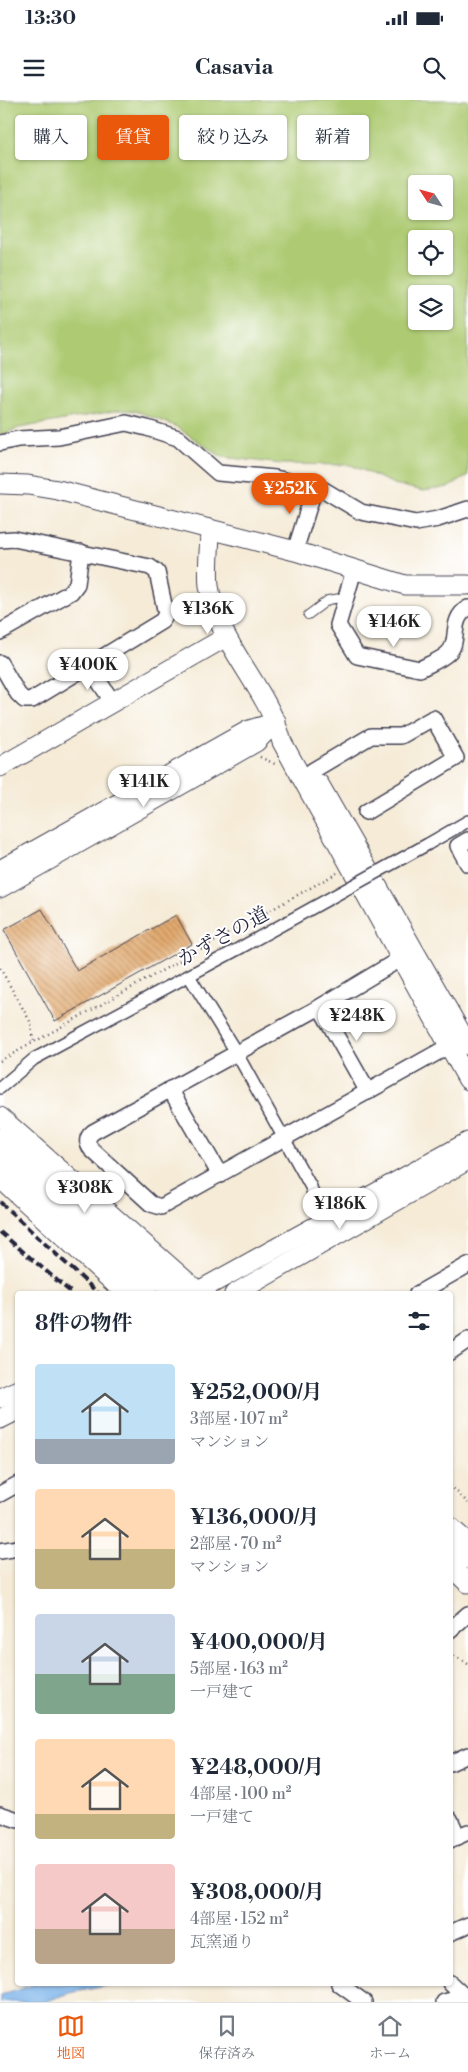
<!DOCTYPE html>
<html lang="ja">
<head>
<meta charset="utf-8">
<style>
	:root { --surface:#fff; --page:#f6f6f7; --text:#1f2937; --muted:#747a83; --line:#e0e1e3; --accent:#ea580c }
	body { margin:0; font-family:"Libre Bodoni","Noto Serif JP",serif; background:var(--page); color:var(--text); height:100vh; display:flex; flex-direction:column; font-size:19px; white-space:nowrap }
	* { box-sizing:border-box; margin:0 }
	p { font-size:16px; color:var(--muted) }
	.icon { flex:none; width:28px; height:28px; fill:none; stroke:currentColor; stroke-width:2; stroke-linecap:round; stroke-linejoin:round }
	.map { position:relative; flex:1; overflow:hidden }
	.details { position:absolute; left:15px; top:1191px; width:438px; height:695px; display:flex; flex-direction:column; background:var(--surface); border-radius:5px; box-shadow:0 1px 4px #0004 }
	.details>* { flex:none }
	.top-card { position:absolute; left:15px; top:15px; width:439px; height:45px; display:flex; gap:10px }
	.needle { width:32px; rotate:306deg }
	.buttons { position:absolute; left:408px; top:75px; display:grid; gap:10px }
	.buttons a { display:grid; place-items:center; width:45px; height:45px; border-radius:5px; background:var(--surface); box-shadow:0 1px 4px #0004; font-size:25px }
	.price { position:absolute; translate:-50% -42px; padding:0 11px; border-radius:18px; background:#fff; color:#222; font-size:16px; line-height:32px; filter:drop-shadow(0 1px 2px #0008) }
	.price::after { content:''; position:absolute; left:50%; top:30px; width:15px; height:11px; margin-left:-8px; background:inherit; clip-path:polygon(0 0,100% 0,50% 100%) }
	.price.selected { background:var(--accent); color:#fff }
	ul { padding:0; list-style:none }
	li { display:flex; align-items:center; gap:15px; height:125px; padding:0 20px }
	li span { display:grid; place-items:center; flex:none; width:140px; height:100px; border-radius:5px; color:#555 }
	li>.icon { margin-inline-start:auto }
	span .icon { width:60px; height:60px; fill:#fffc; stroke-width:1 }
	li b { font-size:21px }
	h2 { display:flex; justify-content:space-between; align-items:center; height:60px; padding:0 20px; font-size:21px }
	.pill { padding:0 18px; border-radius:5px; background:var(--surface); box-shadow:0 1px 4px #0004; font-size:18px; line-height:45px }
	.pill.selected { background:var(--accent); color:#fff }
	.status { display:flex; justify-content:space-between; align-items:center; height:35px; padding:0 25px; background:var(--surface); direction:ltr }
	.status svg { height:14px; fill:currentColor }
	header { display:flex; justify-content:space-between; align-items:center; height:65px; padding:0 20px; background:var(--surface); font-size:22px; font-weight:800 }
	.tabs { display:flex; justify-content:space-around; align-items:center; height:70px; border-top:1px solid var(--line); background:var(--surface); font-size:14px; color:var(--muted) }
	.tabs a { display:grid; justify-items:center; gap:2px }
	.tabs .selected { color:var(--accent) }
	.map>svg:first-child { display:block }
</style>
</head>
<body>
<div class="status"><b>13:30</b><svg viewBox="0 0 49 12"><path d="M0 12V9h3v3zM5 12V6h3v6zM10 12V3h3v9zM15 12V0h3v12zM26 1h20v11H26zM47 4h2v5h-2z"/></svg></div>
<header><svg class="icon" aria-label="menu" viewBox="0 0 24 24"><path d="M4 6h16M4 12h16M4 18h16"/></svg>Casavia<svg class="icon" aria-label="search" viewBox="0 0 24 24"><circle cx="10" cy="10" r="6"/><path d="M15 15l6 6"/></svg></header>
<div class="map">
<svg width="468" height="1902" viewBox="0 0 468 1902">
	<defs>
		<pattern id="building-back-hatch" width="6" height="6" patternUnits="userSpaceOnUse" patternTransform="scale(1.25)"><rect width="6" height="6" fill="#e2aa6f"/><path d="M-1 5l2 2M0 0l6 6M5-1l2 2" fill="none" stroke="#b78a5c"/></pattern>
	</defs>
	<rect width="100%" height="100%" fill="#fff"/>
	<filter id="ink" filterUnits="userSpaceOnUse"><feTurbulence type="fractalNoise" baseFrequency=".02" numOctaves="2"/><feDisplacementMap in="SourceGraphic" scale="10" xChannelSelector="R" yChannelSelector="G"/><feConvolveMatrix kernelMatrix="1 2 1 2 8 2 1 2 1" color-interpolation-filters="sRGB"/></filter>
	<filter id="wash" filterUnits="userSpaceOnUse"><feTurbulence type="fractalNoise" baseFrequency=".0096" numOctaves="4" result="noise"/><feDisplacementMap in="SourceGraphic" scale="20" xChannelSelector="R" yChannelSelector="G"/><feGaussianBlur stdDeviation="1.12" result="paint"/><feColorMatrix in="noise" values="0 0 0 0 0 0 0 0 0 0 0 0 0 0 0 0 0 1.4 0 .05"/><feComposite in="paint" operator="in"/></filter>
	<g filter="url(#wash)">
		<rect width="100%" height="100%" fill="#f5ebd7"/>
		<path fill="#aecb73" stroke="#687657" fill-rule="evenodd" d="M0 0H468V376L449 387 423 391 394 384 351 365 282 364 222 357 175 326 136 311 120 310 19 328 0 335ZM416 84H444V111H416ZM416 139H444V166H416ZM416 194H444V221H416Z"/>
		<path fill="#77b1e8" stroke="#4c6a92" d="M35 1884H116L70 1893 44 1902H0V1896Z"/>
		<g id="blocks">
			<path fill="url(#building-back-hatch)" d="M42 809 77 871 176 815 192 844 55 921 4 830Z"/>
		</g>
	</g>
	<g filter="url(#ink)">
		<use href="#blocks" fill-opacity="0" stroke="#424052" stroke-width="1"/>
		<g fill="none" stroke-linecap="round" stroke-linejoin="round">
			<g stroke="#424052" stroke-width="10">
				<path id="service" d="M308 515 328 500 347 497"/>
			</g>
			<g stroke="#424052" stroke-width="14">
				<g id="pedestrian">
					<path d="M428 744 468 721"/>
					<path d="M189 876 236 952 311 1087 315 1101 328 1118"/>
					<path d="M0 988 34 959 240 848"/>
				</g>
			</g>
			<g stroke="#424052" stroke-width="18">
				<g id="minor">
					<path d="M0 343 18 339 59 337 126 323 147 328 178 338 218 373 275 378 315 387 324 390 361 412 416 423 438 419 468 409"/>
					<path d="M0 440 14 439 150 467 157 472 166 514 162 521 32 600H24L18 594 0 563"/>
					<path d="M295 451 315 387"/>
					<path d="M354 470 338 525 357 556 420 569C429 564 441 560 448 553 461 542 448 520 468 508"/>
					<path d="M0 532 71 492 77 484 81 452"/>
					<path d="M88 565 112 601"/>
					<path d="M312 671 371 636H401L433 618 456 658 366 712"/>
					<path d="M468 740 458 746 468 764"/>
					<path d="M400 859 320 907 93 1032C87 1037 86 1042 91 1049L151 1104 161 1107 458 941"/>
					<path d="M320 907 368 992"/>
					<path d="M170 989 220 1075"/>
					<path d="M417 1194 468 1165"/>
					<path d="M450 1252 468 1240"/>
					<path d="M0 1394 18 1384"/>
					<path d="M0 1451 18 1448"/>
					<path d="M450 1530 468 1514"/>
					<path d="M450 1663 468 1655"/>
					<path d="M0 1714 18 1720"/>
					<path d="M450 1719 458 1737"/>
					<path d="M450 1740 468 1732"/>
					<path d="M450 1833 468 1825"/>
					<path d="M450 1883 465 1897"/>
					<path d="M339 1884 364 1902"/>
					<path d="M444 1902 468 1896"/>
				</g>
			</g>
			<g stroke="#424052" stroke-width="21">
				<g id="tertiary">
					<path d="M0 384 28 385 58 390 295 451 405 485H468"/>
					<path d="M210 429C210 447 207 468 209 486 217 544 267 586 282 642L468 980"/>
					<path d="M0 667 226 537"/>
					<path d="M319 684 468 945"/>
					<path d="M0 770 249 630 273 623"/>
					<path d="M0 788 256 642 276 621"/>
					<path d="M0 1017 201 1194"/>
					<path d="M0 1038 174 1194"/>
					<path d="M0 1059 147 1194"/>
					<path d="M0 1078 126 1194"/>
					<path d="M193 1194 468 1042"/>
					<path d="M234 1194 468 1060"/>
					<path d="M0 1298 18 1290"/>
					<path d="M0 1319 18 1310"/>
					<path d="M450 1427 468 1443"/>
					<path d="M450 1443 468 1459"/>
					<path d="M450 1466 468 1483"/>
				</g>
			</g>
			<g stroke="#424052" stroke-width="2.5" stroke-dasharray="1 4" stroke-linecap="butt">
				<path d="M260 657 275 664"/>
				<path d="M0 868 31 923 33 943"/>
				<path d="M0 961 337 773"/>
				<path d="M450 1385 468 1403"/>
				<path d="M450 1553 468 1564"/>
			</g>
			<use href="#service" stroke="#fff" stroke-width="8"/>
			<use href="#pedestrian" stroke="#fff" stroke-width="11"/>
			<use href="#minor" stroke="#fff" stroke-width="15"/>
			<use href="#tertiary" stroke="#fff" stroke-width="19"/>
			<g stroke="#22223b" stroke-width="4" stroke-dasharray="8 4" stroke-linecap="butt">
				<path d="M0 1102 99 1194"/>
				<path d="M0 1132 73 1194"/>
			</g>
			<g stroke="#424052" stroke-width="14" stroke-linecap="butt">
				<path id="pedestrian-bridge" d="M240 848 428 744"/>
			</g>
			<use href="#pedestrian-bridge" stroke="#fff" stroke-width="11"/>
		</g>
	</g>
	<g text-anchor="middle" stroke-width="4" stroke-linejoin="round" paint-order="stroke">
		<g font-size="20" fill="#22223b" stroke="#fff">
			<text transform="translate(223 836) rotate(-29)" y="7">かずさの道</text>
		</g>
	</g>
</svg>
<div class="buttons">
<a><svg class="needle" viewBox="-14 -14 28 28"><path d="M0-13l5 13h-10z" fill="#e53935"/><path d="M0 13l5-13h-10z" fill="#747a83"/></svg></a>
<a><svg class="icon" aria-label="locate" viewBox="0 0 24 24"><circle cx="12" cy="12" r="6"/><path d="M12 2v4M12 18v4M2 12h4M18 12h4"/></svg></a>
<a><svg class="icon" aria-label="layers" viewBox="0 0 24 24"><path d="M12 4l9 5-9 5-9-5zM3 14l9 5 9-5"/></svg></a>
</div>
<b class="price selected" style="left:290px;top:415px">¥252K</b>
<b class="price" style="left:208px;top:535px">¥136K</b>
<b class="price" style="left:394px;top:548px">¥146K</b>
<b class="price" style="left:88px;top:591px">¥400K</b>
<b class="price" style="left:144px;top:708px">¥141K</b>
<b class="price" style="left:357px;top:942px">¥248K</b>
<b class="price" style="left:85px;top:1114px">¥308K</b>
<b class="price" style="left:340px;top:1130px">¥186K</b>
<div class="top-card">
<a class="pill">購入</a>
<a class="pill selected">賃貸</a>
<a class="pill">絞り込み</a>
<a class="pill">新着</a>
</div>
<section class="details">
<h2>8件の物件<svg class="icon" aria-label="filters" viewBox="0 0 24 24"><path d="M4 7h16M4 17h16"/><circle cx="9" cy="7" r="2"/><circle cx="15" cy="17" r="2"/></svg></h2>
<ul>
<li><span style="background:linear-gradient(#bfe0f5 75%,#9aa5b1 0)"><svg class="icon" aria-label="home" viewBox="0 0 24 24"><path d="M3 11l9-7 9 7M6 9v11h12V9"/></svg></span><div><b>¥252,000/月</b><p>3部屋 · 107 m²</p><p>マンション</p></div></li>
<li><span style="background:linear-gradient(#ffd9b3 60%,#c2b280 0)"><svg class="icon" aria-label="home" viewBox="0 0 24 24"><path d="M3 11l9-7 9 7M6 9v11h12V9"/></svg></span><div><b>¥136,000/月</b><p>2部屋 · 70 m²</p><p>マンション</p></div></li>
<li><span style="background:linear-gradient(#c9d6e8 60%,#7fa58c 0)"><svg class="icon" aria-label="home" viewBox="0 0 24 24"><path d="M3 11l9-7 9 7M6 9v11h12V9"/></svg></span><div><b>¥400,000/月</b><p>5部屋 · 163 m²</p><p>一戸建て</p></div></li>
<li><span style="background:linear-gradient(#ffd9b3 75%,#c2b280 0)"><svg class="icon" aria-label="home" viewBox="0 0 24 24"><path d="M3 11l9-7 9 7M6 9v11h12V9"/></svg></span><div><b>¥248,000/月</b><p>4部屋 · 100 m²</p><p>一戸建て</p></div></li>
<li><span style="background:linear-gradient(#f6c9c9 65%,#b9a48a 0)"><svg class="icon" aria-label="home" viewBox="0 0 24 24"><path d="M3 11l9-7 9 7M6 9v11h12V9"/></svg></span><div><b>¥308,000/月</b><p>4部屋 · 152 m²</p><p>瓦窯通り</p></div></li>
</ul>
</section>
</div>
<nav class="tabs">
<a class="selected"><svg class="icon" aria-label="map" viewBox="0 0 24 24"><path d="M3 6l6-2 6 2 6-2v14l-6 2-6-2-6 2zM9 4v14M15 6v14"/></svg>地図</a>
<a><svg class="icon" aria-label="saved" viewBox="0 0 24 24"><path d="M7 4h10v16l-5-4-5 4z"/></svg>保存済み</a>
<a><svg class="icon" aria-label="home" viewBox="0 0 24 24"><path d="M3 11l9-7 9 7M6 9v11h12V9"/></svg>ホーム</a>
</nav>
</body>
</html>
